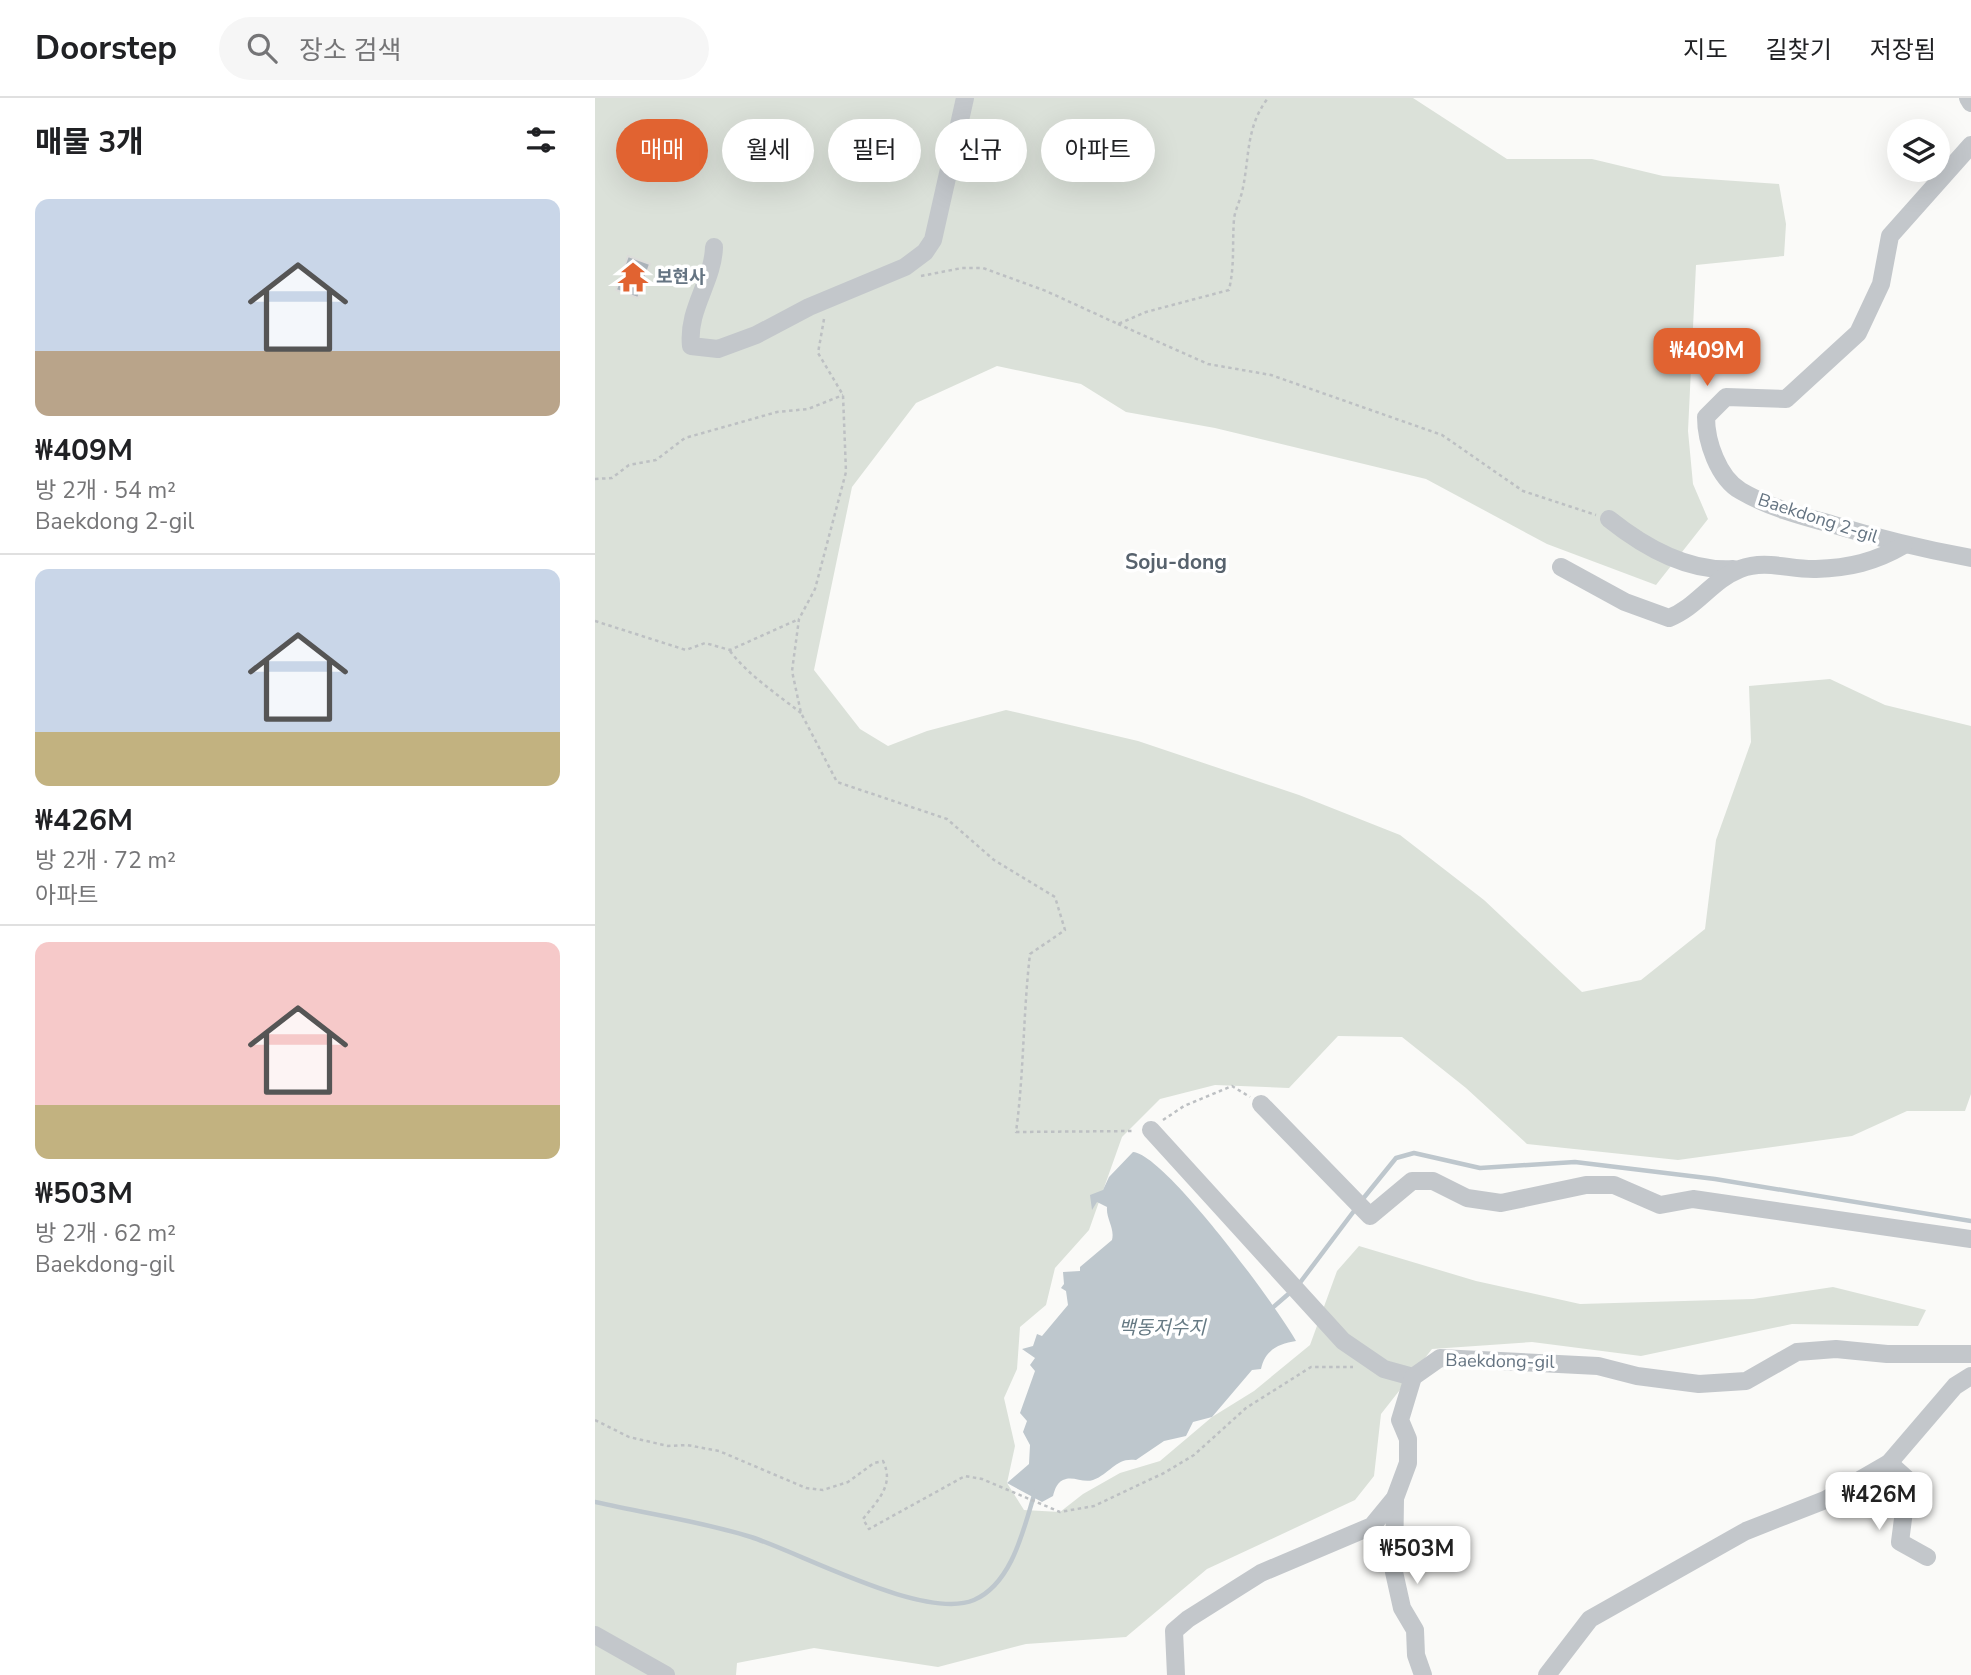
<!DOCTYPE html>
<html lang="ko">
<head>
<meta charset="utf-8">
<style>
	:root { --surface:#fff; --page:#f6f6f6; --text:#202124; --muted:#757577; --line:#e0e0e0; --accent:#e16331 }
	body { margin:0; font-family:"Nunito Sans","Noto Sans KR",sans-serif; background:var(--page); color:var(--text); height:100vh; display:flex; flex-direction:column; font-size:26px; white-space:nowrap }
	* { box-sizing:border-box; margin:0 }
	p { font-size:23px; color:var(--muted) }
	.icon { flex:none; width:38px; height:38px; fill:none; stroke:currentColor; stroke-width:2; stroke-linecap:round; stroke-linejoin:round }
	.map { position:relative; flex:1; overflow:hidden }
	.details { display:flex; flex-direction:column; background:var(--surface); width:595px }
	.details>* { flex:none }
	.top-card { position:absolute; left:21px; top:21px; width:665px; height:63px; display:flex; gap:14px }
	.tools { position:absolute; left:1292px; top:21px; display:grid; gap:14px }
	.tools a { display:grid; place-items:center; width:63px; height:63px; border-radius:50%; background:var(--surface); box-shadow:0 7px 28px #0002; font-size:35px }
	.price { position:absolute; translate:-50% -60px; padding:0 16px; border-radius:14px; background:#fff; color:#222; font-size:23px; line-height:46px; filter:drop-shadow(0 2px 4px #0008) }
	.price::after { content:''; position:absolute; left:50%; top:42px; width:21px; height:16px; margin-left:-10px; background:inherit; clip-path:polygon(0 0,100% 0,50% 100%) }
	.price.active { background:var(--accent); color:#fff }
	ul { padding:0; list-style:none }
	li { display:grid; align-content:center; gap:14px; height:371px; padding:0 35px }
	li+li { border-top:2px solid var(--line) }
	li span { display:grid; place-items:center; height:217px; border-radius:14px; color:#555 }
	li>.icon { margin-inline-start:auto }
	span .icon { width:126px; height:126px; fill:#fffc; stroke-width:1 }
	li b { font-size:30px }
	h2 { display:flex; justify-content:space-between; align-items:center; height:84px; padding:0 35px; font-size:30px }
	.chip { padding:0 24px; border-radius:32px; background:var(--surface); box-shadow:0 7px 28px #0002; font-size:24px; line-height:63px }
	.chip.active { background:var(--accent); color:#fff }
	header { display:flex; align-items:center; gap:42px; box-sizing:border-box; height:98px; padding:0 35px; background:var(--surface); border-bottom:2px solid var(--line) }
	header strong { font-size:33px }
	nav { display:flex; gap:38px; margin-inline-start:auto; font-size:24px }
	.search { width:490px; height:63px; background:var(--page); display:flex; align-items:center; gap:18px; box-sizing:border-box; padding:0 24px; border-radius:38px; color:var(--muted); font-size:26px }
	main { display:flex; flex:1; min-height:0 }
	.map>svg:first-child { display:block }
</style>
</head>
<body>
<header>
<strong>Doorstep</strong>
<div class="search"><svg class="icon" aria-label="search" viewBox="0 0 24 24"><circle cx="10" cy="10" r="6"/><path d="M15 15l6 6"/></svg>장소 검색</div>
<nav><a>지도</a><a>길찾기</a><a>저장됨</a></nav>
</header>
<main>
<section class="details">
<h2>매물 3개<svg class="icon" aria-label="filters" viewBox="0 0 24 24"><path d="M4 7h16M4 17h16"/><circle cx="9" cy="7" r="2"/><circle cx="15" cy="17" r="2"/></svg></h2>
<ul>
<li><span style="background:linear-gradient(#c9d6e8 70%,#b9a48a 0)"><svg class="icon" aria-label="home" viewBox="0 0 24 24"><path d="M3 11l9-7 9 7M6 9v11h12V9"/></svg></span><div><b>₩409M</b><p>방 2개 · 54 m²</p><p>Baekdong 2-gil</p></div></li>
<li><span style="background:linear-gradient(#c9d6e8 75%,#c2b280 0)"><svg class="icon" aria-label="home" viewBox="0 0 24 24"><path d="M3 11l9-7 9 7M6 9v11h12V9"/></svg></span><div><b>₩426M</b><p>방 2개 · 72 m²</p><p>아파트</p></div></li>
<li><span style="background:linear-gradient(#f6c9c9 75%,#c2b280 0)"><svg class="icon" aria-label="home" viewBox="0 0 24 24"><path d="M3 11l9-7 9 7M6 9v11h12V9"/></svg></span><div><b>₩503M</b><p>방 2개 · 62 m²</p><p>Baekdong-gil</p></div></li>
</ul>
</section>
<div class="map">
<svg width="1376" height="1577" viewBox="0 0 1376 1577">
	<rect width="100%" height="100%" fill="#fafaf8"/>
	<path fill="#dbe1d9" d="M0 0H818L912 61H997L1068 78 1184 86 1191 126 1189 158 1101 167 1093 333 1098 386 1113 421 1061 487 952 446 831 381 620 330 531 314 486 286 402 268 321 305 257 389 219 572 265 631 293 648 332 633 411 612 543 643 704 697 805 737 889 802 987 894 1046 882 1110 831 1121 742 1156 644 1154 588 1235 581 1290 607 1376 628V996L1370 1013H1312L1257 1038 1083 1062 932 1046 871 990 807 939 743 938 694 990 620 987 565 1001 527 1039 494 1132 460 1170 451 1207 425 1229 422 1271 409 1300 420 1348 412 1385 429 1412 465 1414 488 1396 525 1375 565 1363 617 1319 659 1293 715 1247 742 1173 764 1148 881 1183 985 1206 1158 1201 1238 1189 1331 1212 1323 1228 1197 1226 1046 1258 937 1244 837 1251 786 1316 779 1378 760 1402 612 1471 531 1539 431 1546 343 1569 219 1550 142 1565 141 1577H0Z"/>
	<path fill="#bec7cd" d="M538 1054C570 1056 683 1210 701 1243 683 1246 670 1252 666 1271L657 1272 617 1319 598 1324 591 1338 569 1343 541 1362C521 1359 516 1375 498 1382 489 1385 480 1379 471 1381 462 1383 460 1391 458 1398L447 1404 412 1385 434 1366 435 1347 428 1334 432 1323 425 1315 440 1273 435 1267 440 1260 427 1251 438 1248 442 1236 447 1238 473 1207 471 1193 466 1190 469 1186 468 1174 485 1173V1169L517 1142C520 1130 511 1121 512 1109L502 1104 497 1112 495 1097 508 1092 514 1079Z"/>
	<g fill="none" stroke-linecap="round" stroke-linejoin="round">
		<g stroke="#bec7cd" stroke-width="4.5">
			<path d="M767 1102 801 1060 819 1055 885 1070 980 1064 1120 1081 1376 1123"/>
			<path d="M704 1186 762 1109"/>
			<path d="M676 1211 698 1192"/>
			<path d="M0 1404C52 1416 105 1423 156 1439 206 1455 330 1523 379 1502 418 1485 429 1429 440 1394"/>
		</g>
	</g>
	<path fill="#aab2b9" stroke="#dcdcda" stroke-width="2" d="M33 158 55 166 43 200 21 192Z"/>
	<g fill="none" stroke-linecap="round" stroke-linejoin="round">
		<g stroke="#bdc0c3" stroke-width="2.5" stroke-dasharray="3.5 3.5" stroke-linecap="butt">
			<path d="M326 178 367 170H388L451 193 523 226 551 214 634 192C640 165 637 147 639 121 640 112 645 103 647 94 655 60 650 30 673 0"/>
			<path d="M229 221 223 255 248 297 251 374 220 491 204 521 197 573 206 615 242 684 352 721 399 762 460 799 470 832 435 856C428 916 429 975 421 1034L540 1033"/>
			<path d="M523 226 613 266 676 277 847 337 928 393 1001 417"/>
			<path d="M0 381 17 380 34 367 61 362 90 340 182 314 213 311 248 297"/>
			<path d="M0 523 91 552 110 545 135 552 204 521"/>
			<path d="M135 553C152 576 183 597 206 615"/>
			<path d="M568 1022 589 1008 637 988 655 999"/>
			<path d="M0 1322 34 1339 73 1348 92 1347 124 1353 211 1390 228 1392 253 1384 279 1365 288 1363C300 1387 282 1403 268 1421L274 1431 370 1378 387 1381 465 1414 499 1408 569 1375 599 1357 651 1310 716 1269H758"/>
		</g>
		<g stroke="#c3c7cb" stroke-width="18">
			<path d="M1373 0 1376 5"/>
			<path d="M1376 47 1295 138 1286 186 1263 235 1191 301 1131 299 1111 319C1111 343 1123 380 1146 393 1173 409 1206 418 1236 426 1282 440 1328 451 1376 460"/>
			<path d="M119 149C118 184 92 211 96 248L123 251 161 237 214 209 310 169 330 154 338 142 370 0"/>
			<path d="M1014 421C1049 449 1092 474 1138 471"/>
			<path d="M966 469 1030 504 1074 520C1102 509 1117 482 1145 471 1171 461 1195 472 1221 471 1254 470 1280 464 1309 447"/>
			<path d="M666 1006 775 1118 817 1083H838L872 1100 906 1105 991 1087H1019L1065 1107 1098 1101 1376 1141"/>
			<path d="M556 1032 748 1243 789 1271 818 1279"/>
			<path d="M1294 1365 1313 1382 1305 1444 1332 1459"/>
			<path d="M800 1400 799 1474 807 1510 820 1532 821 1557 828 1577"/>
			<path d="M0 1537 71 1577"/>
			<path d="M581 1577 579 1533 593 1521 666 1475 777 1428 800 1400 813 1365V1341L805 1322 818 1279 845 1260 1003 1268 1042 1278 1104 1286 1151 1283 1202 1254 1241 1251 1292 1256H1376"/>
			<path d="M952 1577 995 1521 1151 1433 1230 1402 1294 1365 1360 1288 1376 1278"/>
		</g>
	</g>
	<defs>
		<g id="temple-bare" transform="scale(2.415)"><path d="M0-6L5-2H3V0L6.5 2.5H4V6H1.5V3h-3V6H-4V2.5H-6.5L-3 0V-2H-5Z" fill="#e16331" stroke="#fff" stroke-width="2.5" paint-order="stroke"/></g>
	</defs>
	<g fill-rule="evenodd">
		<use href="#temple-bare" x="38" y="179"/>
	</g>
	<g text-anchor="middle" stroke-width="7" stroke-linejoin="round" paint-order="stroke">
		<g font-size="18" font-weight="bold" fill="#657482" stroke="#fff" text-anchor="start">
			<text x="61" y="185">보현사</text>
		</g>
		<g font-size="18" fill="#657482" stroke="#fff">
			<text transform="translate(1223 420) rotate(18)" y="6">Baekdong 2-gil</text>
			<text transform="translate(905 1263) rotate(1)" y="6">Baekdong-gil</text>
		</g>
		<g font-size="19" font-style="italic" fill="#657983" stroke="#fff">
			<text x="567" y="1236">백동저수지</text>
		</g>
		<g font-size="21" font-weight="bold" fill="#57626d" stroke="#fff">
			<text x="581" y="471">Soju-dong</text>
		</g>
	</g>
</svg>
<div class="tools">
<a><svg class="icon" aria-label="layers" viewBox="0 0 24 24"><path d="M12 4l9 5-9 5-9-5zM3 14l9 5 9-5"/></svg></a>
</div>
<b class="price active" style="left:1112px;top:290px">₩409M</b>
<b class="price" style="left:1284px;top:1434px">₩426M</b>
<b class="price" style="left:822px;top:1488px">₩503M</b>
<div class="top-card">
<a class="chip active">매매</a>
<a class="chip">월세</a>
<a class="chip">필터</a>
<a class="chip">신규</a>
<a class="chip">아파트</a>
</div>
</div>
</main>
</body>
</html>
